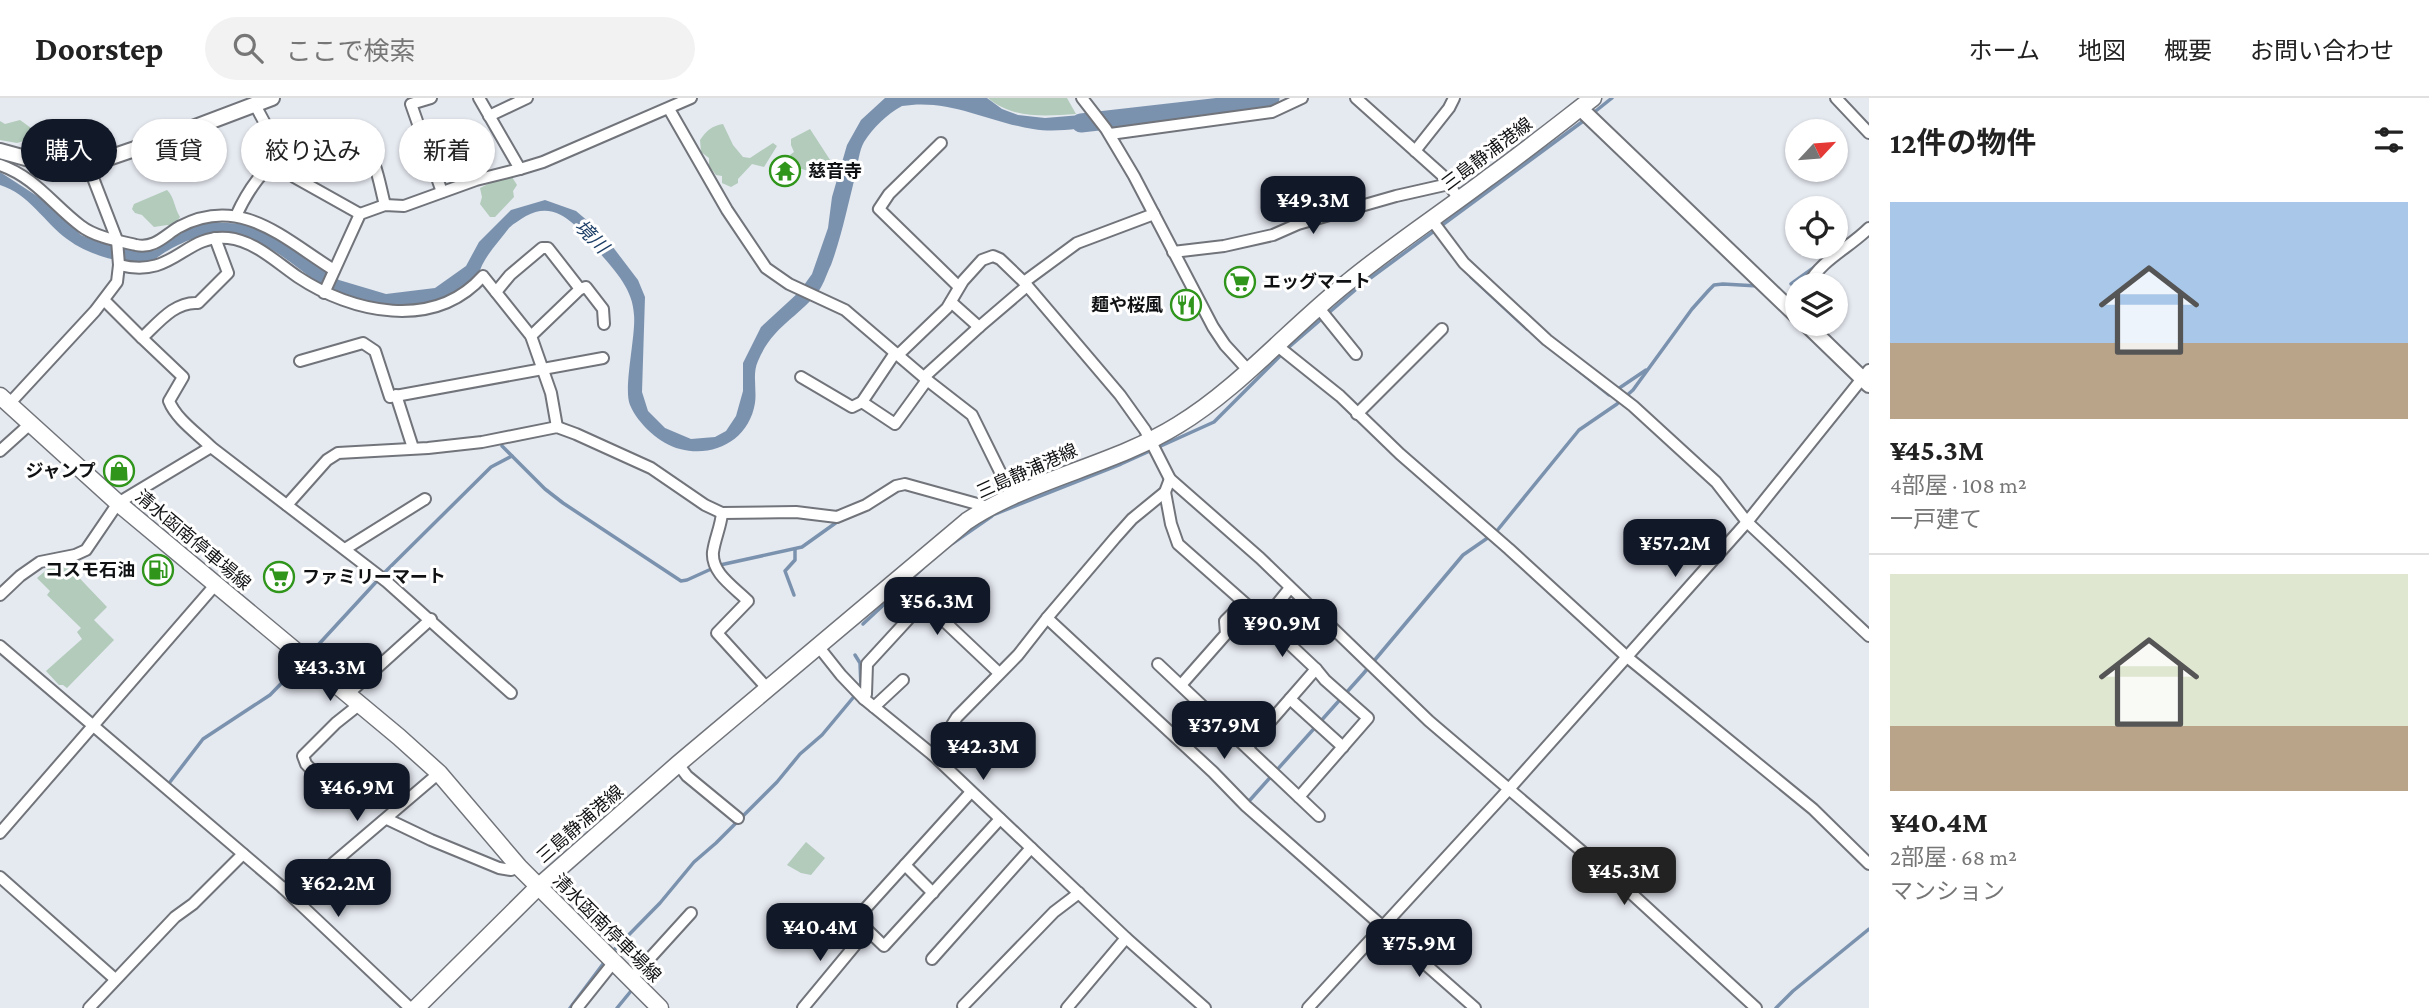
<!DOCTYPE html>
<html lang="ja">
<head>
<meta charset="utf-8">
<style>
	:root { --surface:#fff; --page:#f2f2f2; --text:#222; --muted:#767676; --line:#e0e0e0; --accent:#111827 }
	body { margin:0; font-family:"Crimson Pro","Noto Sans JP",serif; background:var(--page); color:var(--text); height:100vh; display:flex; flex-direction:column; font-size:26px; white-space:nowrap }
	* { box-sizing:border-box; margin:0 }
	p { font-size:23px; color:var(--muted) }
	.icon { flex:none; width:38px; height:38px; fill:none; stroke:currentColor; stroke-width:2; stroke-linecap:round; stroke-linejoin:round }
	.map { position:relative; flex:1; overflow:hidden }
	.panel { display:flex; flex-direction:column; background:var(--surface); width:560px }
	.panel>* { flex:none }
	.banner { position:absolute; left:21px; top:21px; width:665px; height:63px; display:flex; gap:14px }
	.needle { width:46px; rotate:64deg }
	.tools { position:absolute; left:1785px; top:21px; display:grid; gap:14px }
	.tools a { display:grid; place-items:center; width:63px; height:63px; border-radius:50%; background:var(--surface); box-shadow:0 2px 5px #0004; font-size:35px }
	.price { position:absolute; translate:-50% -60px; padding:0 16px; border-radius:14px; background:var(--accent); color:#fff; font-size:23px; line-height:46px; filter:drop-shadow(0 2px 4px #0008) }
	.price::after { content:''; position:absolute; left:50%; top:42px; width:21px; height:16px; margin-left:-10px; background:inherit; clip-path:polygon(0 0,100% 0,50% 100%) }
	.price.active { background:#222; color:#fff }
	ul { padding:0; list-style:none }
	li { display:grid; align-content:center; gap:14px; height:371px; padding:0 21px }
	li+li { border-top:2px solid var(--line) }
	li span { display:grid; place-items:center; height:217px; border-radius:0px; color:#555 }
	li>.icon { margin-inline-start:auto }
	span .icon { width:126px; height:126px; fill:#fffc; stroke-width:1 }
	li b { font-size:30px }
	h2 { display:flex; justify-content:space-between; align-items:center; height:84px; padding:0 21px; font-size:30px }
	.tag { padding:0 24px; border-radius:32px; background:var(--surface); box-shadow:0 2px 5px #0004; font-size:24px; line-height:63px }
	.tag.active { background:var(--accent); color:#fff }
	header { display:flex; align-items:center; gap:42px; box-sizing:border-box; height:98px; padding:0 35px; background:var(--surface); border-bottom:2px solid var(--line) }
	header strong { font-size:33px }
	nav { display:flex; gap:38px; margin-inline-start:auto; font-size:24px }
	.search { width:490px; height:63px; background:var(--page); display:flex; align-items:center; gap:18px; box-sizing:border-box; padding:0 24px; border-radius:38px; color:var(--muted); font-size:26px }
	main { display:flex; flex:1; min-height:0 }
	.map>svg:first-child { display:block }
</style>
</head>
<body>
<header>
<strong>Doorstep</strong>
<div class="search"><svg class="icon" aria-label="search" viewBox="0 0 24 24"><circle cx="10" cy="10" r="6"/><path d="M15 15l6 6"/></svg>ここで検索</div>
<nav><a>ホーム</a><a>地図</a><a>概要</a><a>お問い合わせ</a></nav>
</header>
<main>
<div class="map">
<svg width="1869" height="910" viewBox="0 0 1869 910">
	<rect width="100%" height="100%" fill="#e5e9f0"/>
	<g fill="#b2cbbb">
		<path d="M988 0H1067L1076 16C1044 18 1013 21 988 0Z"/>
		<path d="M20 22 31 30 30 41 17 45 0 42V23L5 26Z"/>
		<path d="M723 26 733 47 743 59 750 60 773 45 777 48 764 69 752 66 738 81V85L731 89 722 85V78L716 77 709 68V60L701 54 700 42C707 32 712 28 723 26Z"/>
		<path d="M810 31 834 68 820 77 799 70 790 57 794 54 791 47V41Z"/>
		<path d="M504 78 512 79 517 87 513 93 514 99 495 119H490L480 106 482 99 480 90Z"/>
		<path d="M167 92C175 100 174 110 180 119L173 129 167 127 154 129 142 117 135 115 132 111 134 106Z"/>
		<path d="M66 466 107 509 94 522 114 542 67 590 63 587H59L46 573 82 541 77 534 81 530 47 497 50 493 37 480 51 468Z"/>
		<path d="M806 744 825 760 811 777 801 775 787 767Z"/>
	</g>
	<path fill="#7b92ae" d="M885 0H987L1002 11 1018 17 1045 20 1093 16 1102 28C1080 30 1056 35 1033 31 988 24 949 0 902 8 887 16 873 30 864 44 859 53 858 65 856 75 848 106 842 137 831 167 827 175 824 185 820 191 800 219 773 227 758 263 752 276 757 291 755 305 749 342 714 360 680 351 660 346 638 326 630 307 623 291 636 237 634 217 633 191 615 173 599 154 580 132 558 100 526 118 520 122 514 125 509 130 498 145 482 160 478 179 470 185 462 193 453 198 414 216 360 209 324 188 302 175 281 154 257 144 245 140 223 137 210 137 194 137 159 155 149 167 120 164 91 159 67 141 44 124 29 96 0 87V74L54 109 81 137 98 144 139 154 156 152 191 129 212 124 244 126 276 140 339 182 386 196 435 190 466 168 479 144 511 112 545 102 576 113 603 136 638 182 645 199 642 294 648 313 665 330 691 341 715 339 726 333 736 318 743 293V265L761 229 799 194 812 176 828 130 832 99 847 47 861 22Z"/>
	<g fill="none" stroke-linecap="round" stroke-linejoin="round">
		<g stroke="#7b92ae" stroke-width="3.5">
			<path d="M1592 16 1612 0"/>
			<path d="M1471 179 1527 231"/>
			<path d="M1791 186 1816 168"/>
			<path d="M1560 258 1609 297 1646 272"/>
			<path d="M502 348 545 391 563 405 681 483 687 482 720 467 802 449 837 424"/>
			<path d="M990 418 1121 366 1214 324 1289 249 1361 187 1586 21"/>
			<path d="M1496 434 1579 332 1617 306 1633 292 1692 211 1709 192 1714 187 1723 186 1758 188"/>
			<path d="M953 445 992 418"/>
			<path d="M384 475 491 369 512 358"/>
			<path d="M794 497 785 473 795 462V452"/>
			<path d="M863 526 923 470"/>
			<path d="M855 557 860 565 861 589"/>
			<path d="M307 559 377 483"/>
			<path d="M170 684 203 641 270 597 302 564"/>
			<path d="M1250 702 1363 576 1463 457 1489 439"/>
			<path d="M610 856 660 805 694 764 716 745 777 684 800 656 822 637 857 595"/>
			<path d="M570 910 606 862"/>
			<path d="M617 910 631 893"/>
			<path d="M1776 910 1793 893 1869 831"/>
		</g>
		<path stroke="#7b92ae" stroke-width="19" d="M1081 25 1256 5 1270 0"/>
		<g stroke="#71747a" stroke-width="14">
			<g id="minor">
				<path d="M431 0 411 6 442 94"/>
				<path d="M479 0 520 71 543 64 691 0"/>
				<path d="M1082 0 1106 31 1134 78 1213 229 1225 247 1248 272"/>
				<path d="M1356 0 1442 77 1459 101"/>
				<path d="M1836 0 1869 35"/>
				<path d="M255 7 294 79 360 116"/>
				<path d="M669 11 727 112 766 170 789 186 845 212 927 282 972 317 1012 398"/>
				<path d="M489 18 527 0"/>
				<path d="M1110 36 1272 14 1302 0"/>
				<path d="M941 45 889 96 879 111 958 188"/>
				<path d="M1415 53 1449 10 1454 0"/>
				<path d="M0 67C35 79 53 107 81 128 95 139 119 143 136 147 155 151 165 137 179 129 241 96 284 141 334 172"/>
				<path d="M236 118C246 96 265 64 290 55 310 47 335 47 356 43L361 44C377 61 379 85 385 107"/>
				<path d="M1431 121 1464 165 1547 242 1633 308 1716 384 1747 424 1869 538"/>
				<path d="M1173 154 1224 148 1273 137 1298 126 1396 98 1449 86"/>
				<path d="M119 167C175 181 183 136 228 140 255 143 276 164 298 179 352 215 434 233 483 178L531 238 551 295 557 329"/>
				<path d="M1024 184 1077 145 1154 116"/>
				<path d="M1808 187C1821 162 1849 150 1869 130"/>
				<path d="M496 194 510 177 542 150H548L580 191 586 189 603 211 604 226"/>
				<path d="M324 195 360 116 385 107 404 108 476 82 520 71"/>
				<path d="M104 202 142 240C158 225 175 203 198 205L228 175 215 140"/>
				<path d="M951 204 979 229 1027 188"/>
				<path d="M1318 209 1356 256"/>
				<path d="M531 238 580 191"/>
				<path d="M142 240 183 279 169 303C176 321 198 336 211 349L387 484 511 595"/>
				<path d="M1275 246 1340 298 1400 356 1509 451 1627 559 1813 711 1869 766"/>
				<path d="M898 257 947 210 963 183 982 162 993 158 1000 161 1024 184 1120 297 1145 332 1170 381 1260 460 1429 623 1632 796 1756 910"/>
				<path d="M300 263 363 245 375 253 390 299 603 260"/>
				<path d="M801 279 852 309 862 304 895 255"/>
				<path d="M924 279 979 229"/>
				<path d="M396 297 413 350"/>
				<path d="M862 304 895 326 927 282"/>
				<path d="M9 306 95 213 117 184 119 167 117 142 88 67"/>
				<path d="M1357 316 1442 231"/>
				<path d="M0 353 30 326"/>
				<path d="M1165 394 1171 426 1178 446 1264 522"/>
				<path d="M287 407 327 362 338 355 428 350 482 344 557 329 576 336 651 370 705 407 722 415 796 414 837 419 866 407 896 388 905 386 988 409"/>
				<path d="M722 415C721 428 715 440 713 454 711 475 734 489 748 503L717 535 767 590"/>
				<path d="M345 451 425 401"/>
				<path d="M903 477 924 504 999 575"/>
				<path d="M0 497 20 478 40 464 75 457 86 452 118 405 211 349"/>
				<path d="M1047 520 1213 674 1246 708 1475 910"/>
				<path d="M0 548 283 790 410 910"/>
				<path d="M818 548 841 577 863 600 933 657 1126 840 1205 910"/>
				<path d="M1158 566 1319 718"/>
				<path d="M1181 587 1226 536 1225 523 1243 505"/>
				<path d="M348 596 431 521"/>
				<path d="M864 601 866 596 867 566 924 504"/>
				<path d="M1290 601 1343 649"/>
				<path d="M874 609 903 582"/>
				<path d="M1248 649 1316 571 1264 522 1290 490"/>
				<path d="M933 657 957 619 1018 557 1047 520 1115 440 1132 421 1165 394 1170 381"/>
				<path d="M678 666 687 678 738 720"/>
				<path d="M325 686 306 666 303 658 336 625 360 606"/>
				<path d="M971 694 856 821 884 848 1000 721"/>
				<path d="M1299 699 1368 620 1325 582 1316 571"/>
				<path d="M387 721 431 742 499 770 511 772 519 769"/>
				<path d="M0 735 216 486"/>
				<path d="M905 767 933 795"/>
				<path d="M0 779 115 881"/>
				<path d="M283 790 306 786 318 778 439 675"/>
				<path d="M932 861 1031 750"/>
				<path d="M631 881 691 815"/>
				<path d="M963 908 1054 814 1079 795"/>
				<path d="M89 910 175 819 193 806 243 756"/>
				<path d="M577 910 613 865"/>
				<path d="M803 910 861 840"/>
				<path d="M1067 910 1126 840"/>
				<path d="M1308 910 1509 691 1747 424 1869 272"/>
			</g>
		</g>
		<g stroke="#71747a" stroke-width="18">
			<g id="tertiary">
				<path d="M1580 10 1797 218"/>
				<path d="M0 53 62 70 88 67 161 42 272 0"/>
				<path d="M1806 226 1869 287"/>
			</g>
		</g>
		<g stroke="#71747a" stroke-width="19">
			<g id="secondary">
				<path d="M0 298 118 405 399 639 439 675 519 769 660 910"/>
				<path d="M416 910 538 789 678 666 967 423C1032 380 1112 368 1178 327 1238 291 1292 228 1348 184 1393 147 1442 115 1488 80 1524 54 1558 27 1593 0"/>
			</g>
		</g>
		<use href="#minor" stroke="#fff" stroke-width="10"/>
		<use href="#tertiary" stroke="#fff" stroke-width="14"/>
		<use href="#secondary" stroke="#fff" stroke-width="16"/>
	</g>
	<defs>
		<g id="temple-ring" transform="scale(1.575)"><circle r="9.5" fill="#fff" stroke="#2f951b" stroke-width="1.5"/><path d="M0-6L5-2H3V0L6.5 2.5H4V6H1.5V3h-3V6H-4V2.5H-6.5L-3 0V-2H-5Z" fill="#2f951b"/></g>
		<g id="supermarket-ring" transform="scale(1.575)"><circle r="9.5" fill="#fff" stroke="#2f951b" stroke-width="1.5"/><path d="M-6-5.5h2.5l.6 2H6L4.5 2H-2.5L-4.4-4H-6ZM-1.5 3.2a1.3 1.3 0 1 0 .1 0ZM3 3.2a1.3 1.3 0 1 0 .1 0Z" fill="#2f951b"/></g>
		<g id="restaurant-ring" transform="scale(1.575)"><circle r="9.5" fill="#fff" stroke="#2f951b" stroke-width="1.5"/><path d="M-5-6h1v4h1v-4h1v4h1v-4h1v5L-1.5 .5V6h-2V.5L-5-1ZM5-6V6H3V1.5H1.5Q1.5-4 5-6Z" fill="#2f951b"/></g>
		<g id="shop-ring" transform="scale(1.575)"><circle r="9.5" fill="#fff" stroke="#2f951b" stroke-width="1.5"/><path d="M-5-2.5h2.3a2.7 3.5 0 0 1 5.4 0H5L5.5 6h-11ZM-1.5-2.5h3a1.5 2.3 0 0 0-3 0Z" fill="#2f951b"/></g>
		<g id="fuel-ring" transform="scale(1.575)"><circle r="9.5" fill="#fff" stroke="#2f951b" stroke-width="1.5"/><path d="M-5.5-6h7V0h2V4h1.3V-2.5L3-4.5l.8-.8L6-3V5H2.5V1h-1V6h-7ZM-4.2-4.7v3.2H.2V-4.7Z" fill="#2f951b"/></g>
	</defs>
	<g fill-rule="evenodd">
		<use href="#temple-ring" x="785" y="73"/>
		<use href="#supermarket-ring" x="1240" y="184"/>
		<use href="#restaurant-ring" x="1186" y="207"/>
		<use href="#shop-ring" x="119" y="373"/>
		<use href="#fuel-ring" x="158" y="472"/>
		<use href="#supermarket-ring" x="279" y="479"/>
	</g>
	<g text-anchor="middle" stroke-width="6" stroke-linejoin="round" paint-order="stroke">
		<g font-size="18" fill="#101113" stroke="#fff">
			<text transform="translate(1487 56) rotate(-37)" y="6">三島静浦港線</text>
			<text transform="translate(1027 373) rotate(-24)" y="6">三島静浦港線</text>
			<text transform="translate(193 442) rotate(40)" y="6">清水函南停車場線</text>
			<text transform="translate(580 726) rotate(-41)" y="6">三島静浦港線</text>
			<text transform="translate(607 830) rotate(45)" y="6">清水函南停車場線</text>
		</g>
		<g font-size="18" font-weight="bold" fill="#101113" stroke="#fff" text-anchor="start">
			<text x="808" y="79">慈音寺</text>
			<text x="1263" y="190">エッグマート</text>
			<text x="1163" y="213" text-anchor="end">麺や桜風</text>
			<text x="96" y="379" text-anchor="end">ジャンプ</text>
			<text x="135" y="478" text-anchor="end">コスモ石油</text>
			<text x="302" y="485">ファミリーマート</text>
		</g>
		<g font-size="19" font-style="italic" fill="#1c3e66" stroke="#fff">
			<text transform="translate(592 138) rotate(45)" y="7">境川</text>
		</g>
	</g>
</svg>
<div class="tools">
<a><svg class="needle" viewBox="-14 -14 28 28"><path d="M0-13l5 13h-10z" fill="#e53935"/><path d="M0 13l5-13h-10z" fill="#767676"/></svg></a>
<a><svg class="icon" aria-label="locate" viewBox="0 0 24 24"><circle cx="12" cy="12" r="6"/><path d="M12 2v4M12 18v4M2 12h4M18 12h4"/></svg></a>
<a><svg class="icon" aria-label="layers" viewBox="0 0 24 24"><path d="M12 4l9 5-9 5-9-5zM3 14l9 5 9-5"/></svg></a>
</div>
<b class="price" style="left:1313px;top:138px">¥49.3M</b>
<b class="price" style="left:1675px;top:481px">¥57.2M</b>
<b class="price" style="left:937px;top:539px">¥56.3M</b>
<b class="price" style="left:1282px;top:561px">¥90.9M</b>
<b class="price" style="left:330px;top:605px">¥43.3M</b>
<b class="price" style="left:1224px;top:663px">¥37.9M</b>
<b class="price" style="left:983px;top:684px">¥42.3M</b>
<b class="price" style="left:357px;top:725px">¥46.9M</b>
<b class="price active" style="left:1624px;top:809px">¥45.3M</b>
<b class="price" style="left:338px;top:821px">¥62.2M</b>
<b class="price" style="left:820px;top:865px">¥40.4M</b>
<b class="price" style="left:1419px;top:881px">¥75.9M</b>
<div class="banner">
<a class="tag active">購入</a>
<a class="tag">賃貸</a>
<a class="tag">絞り込み</a>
<a class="tag">新着</a>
</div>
</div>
<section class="panel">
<h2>12件の物件<svg class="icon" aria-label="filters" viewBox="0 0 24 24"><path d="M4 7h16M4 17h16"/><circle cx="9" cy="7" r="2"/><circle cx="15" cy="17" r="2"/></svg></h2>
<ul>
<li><span style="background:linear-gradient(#a9c7e8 65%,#b9a48a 0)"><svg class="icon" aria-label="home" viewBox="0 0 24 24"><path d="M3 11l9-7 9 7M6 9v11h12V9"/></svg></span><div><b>¥45.3M</b><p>4部屋 · 108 m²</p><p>一戸建て</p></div></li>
<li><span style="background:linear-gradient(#dfe7d0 70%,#b9a48a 0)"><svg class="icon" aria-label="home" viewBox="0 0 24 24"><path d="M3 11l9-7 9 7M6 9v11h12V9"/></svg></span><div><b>¥40.4M</b><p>2部屋 · 68 m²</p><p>マンション</p></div></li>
</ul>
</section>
</main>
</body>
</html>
